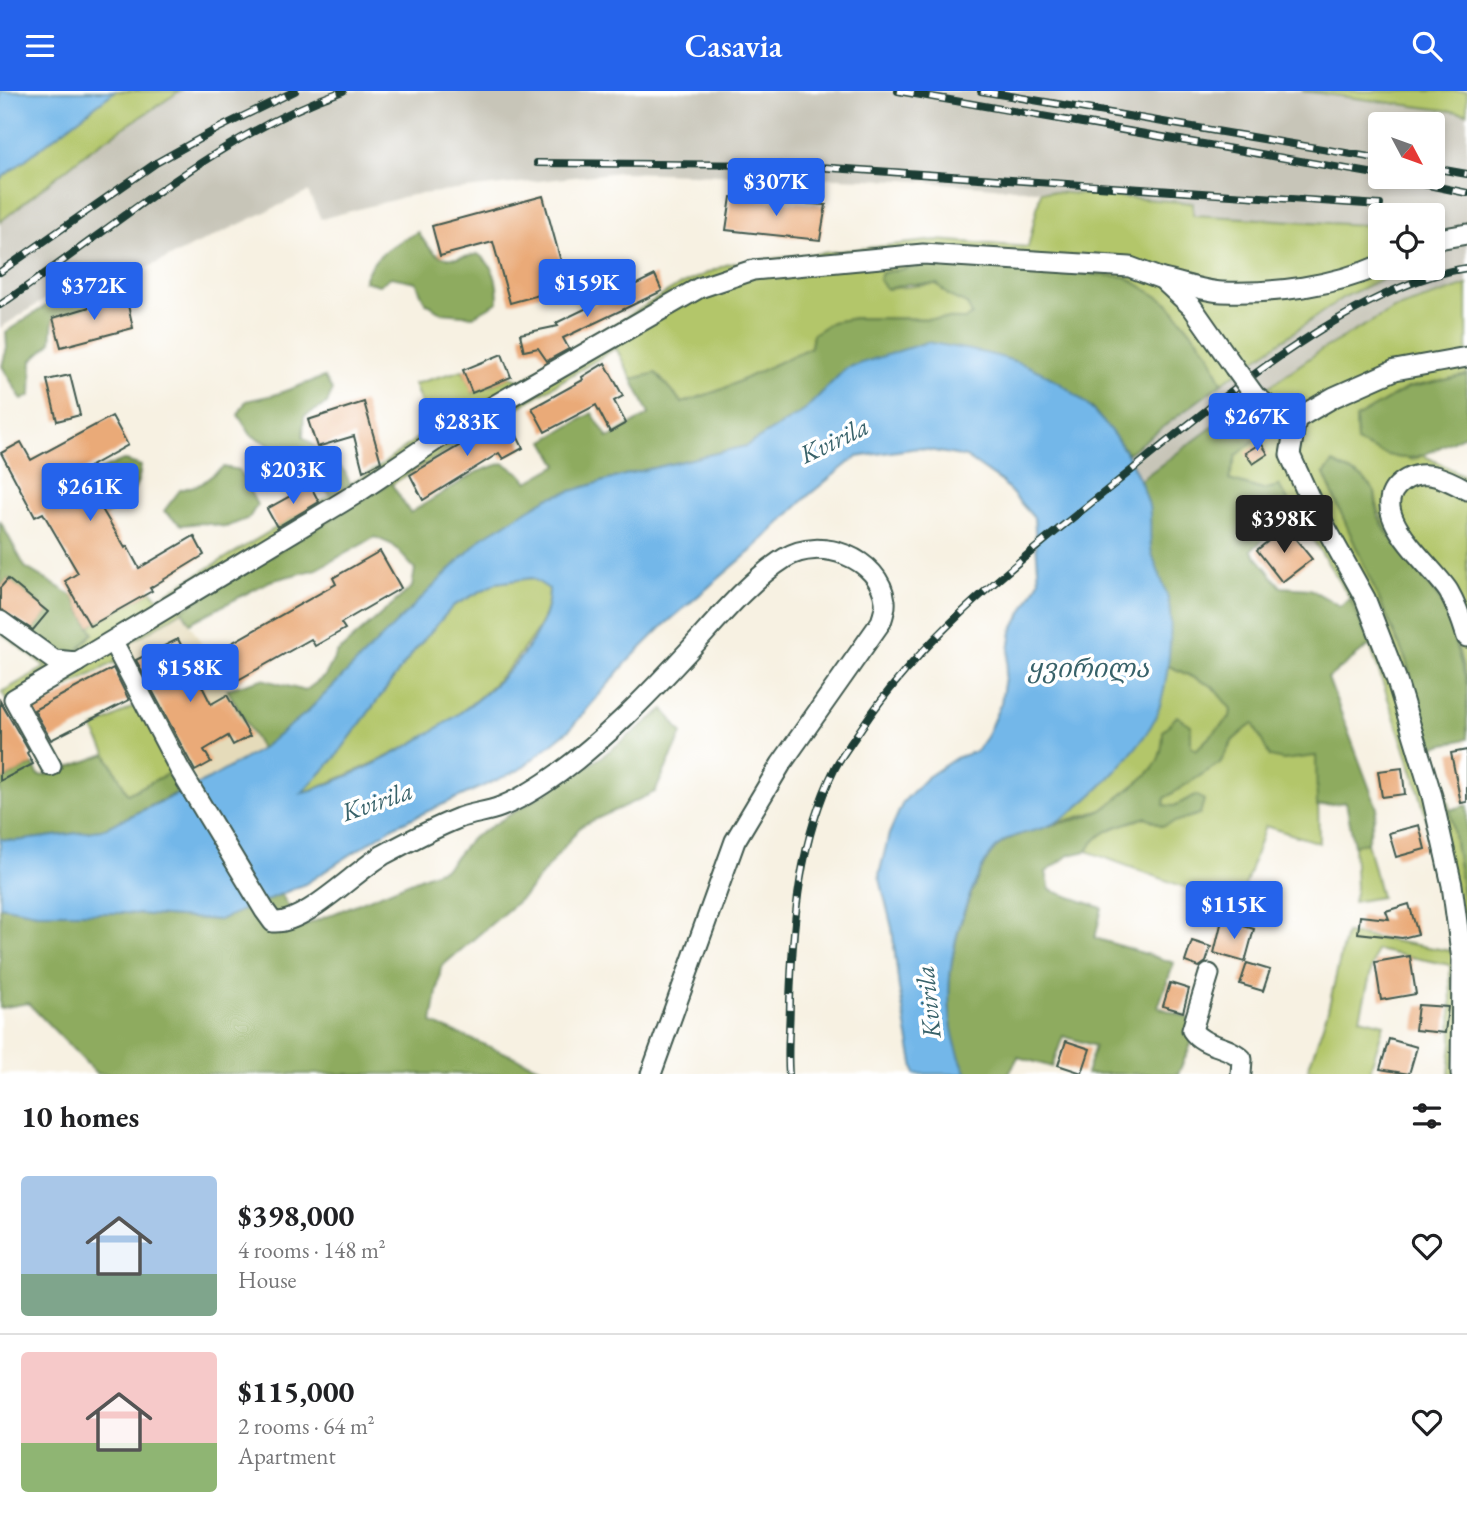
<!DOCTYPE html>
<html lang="en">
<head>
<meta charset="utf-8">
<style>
	:root { --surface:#fff; --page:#f6f6f6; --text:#202124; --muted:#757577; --line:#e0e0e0; --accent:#2563eb }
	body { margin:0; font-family:"EB Garamond","Noto Serif Georgian",serif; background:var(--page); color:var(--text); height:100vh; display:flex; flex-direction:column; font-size:26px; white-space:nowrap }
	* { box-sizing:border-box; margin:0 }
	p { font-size:23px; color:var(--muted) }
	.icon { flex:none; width:38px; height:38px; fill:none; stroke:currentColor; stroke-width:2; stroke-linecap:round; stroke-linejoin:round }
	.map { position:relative; height:983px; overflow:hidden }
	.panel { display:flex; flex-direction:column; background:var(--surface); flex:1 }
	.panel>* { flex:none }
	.needle { width:46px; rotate:131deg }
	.buttons { position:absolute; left:1368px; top:21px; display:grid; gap:14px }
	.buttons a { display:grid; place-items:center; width:77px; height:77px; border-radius:7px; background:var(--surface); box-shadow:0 4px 10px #0003; font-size:35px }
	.price { position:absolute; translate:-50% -60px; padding:0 16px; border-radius:7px; background:var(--accent); color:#fff; font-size:23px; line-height:46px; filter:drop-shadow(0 2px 4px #0008) }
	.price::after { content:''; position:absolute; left:50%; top:42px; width:21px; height:16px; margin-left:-10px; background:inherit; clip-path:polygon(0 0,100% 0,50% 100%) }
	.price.selected { background:#222; color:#fff }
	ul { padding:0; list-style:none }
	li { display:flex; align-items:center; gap:21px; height:175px; padding:0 21px }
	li+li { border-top:2px solid var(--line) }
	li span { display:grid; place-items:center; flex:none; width:196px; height:140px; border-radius:7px; color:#555 }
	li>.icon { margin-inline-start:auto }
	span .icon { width:84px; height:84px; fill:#fffc; stroke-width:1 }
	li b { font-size:30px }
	h2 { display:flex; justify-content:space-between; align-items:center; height:84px; padding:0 21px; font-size:30px }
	header { display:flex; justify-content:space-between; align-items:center; height:91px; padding:0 21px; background:var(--accent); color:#fff; font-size:32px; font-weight:600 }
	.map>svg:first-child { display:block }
</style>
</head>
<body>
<header><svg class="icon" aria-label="menu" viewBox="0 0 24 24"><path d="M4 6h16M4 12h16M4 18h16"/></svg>Casavia<svg class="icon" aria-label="search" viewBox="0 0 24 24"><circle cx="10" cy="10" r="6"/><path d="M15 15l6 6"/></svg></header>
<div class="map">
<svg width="1467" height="983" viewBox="0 0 1467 983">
	<rect width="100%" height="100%" fill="#fff"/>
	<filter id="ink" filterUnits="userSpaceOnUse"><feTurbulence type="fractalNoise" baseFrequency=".0143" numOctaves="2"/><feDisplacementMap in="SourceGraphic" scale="14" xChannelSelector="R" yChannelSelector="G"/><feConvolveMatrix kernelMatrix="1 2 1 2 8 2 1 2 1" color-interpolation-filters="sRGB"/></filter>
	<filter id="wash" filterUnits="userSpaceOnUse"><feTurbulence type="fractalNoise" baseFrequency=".00686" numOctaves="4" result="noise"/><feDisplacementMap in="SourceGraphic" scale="28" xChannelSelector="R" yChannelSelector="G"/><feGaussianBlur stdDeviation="1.57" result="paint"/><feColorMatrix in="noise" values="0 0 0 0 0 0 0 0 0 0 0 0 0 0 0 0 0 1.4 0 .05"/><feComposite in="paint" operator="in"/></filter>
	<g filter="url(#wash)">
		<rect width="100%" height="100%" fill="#f7f1e2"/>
		<path fill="#e5dbba" d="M182 519 261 658 198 693 123 556Z"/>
		<path fill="#c7c5b8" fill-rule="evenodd" d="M180 0H1302L1467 22V194L1394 218 1321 259 1139 390 1128 362 1222 292 1342 207 1404 177H1433V124H1381V135L1192 124V112L905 89 620 81 412 104 321 128 308 101 102 198 85 183 0 237V131L91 58ZM1381 33H1433V86H1381Z"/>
		<g fill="#b3c66a" stroke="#69824f" stroke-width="2">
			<path d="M115 0H180L91 58 0 131V88Z"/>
			<path d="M1302 0H1467V22Z"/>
			<path d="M1041 100 1193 112V124L1381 135V177H1404L1342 207 1222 292 1209 262 1168 212 1126 186 940 171 882 182 887 198 937 193 949 205 967 213 973 224 965 228 855 227 832 231 813 243 811 256 723 298 682 312 656 282 632 288 616 257 123 556 173 680 128 703 93 638 138 613 115 571 26 618 61 680 48 684 2 601 46 576 0 541V520L29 544 93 543 90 535 152 500 158 507 382 374 430 337 414 293 463 279 473 302 511 286 521 290 678 195 728 173 936 149 1028 156Z"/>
			<path d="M1467 194V284L1407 297 1356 327 1357 351 1413 369 1423 364 1467 386V594C1461 568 1455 539 1444 515 1423 470 1381 454 1375 401L1324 383 1406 569 1450 719 1467 828V983H1449L1452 950 1450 874 1376 859 1360 927 1384 933 1369 983H1328L1308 978 1328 919 1346 842 1451 860 1445 799 1420 703 1370 554 1350 507 1279 395 1263 399 1229 389 1236 365 1257 347 1240 316 1321 259 1394 218Z"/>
			<path d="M532 487 549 498C549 522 539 537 525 556 472 631 385 670 301 703L335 666 414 560 453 515 496 492Z"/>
			<path d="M1167 574 1212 595 1232 618 1230 626 1196 659 1163 640V663L1146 685 1102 719 1053 733C1108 691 1160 647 1167 574Z"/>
			<path d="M1253 631 1283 669 1317 664 1319 752 1265 735 1238 816 1087 760C1102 736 1120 735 1146 726L1162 735 1174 715H1164L1165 707 1220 672 1233 649Z"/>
			<path d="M1367 751 1381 806 1353 811 1356 797 1354 754Z"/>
		</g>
		<g fill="#8eab5e" stroke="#567449" stroke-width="2">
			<path d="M418 141C436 170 445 171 478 163 495 175 498 191 498 211L473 225 442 222 425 211 416 191 391 186 379 194 364 190C372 163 395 153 418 141Z"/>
			<path d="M940 171 1126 186 1168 212 1209 262 1222 292 1128 362 1092 317 846 277 804 320 746 355 628 383 548 407 483 446 306 622 261 658 227 598 262 588 305 600 325 585 337 562 412 496 415 478 393 454 375 446 317 478 270 490 190 532 182 519 391 392 410 422 477 381 503 372 520 382 528 391 558 374 544 350 592 322 608 347 649 323 632 288 656 282 682 312 723 298 811 256 813 243 832 231 855 227 965 228 972 224 967 213 949 205 937 193H908L887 198 879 189 882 182Z"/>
			<path d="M84 196 91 204 89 217 53 227 51 252 32 269 31 304 22 309 2 275 7 256 6 241 67 201Z"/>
			<path d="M1467 284V343C1414 368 1413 378 1357 351L1356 327 1408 297Z"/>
			<path d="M324 286 332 299 327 313 304 325 303 346 333 369 345 381 350 393 332 404 317 395 288 364 251 344 238 324 246 310 274 304Z"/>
			<path d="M1240 316 1257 347 1236 365 1229 389 1263 399 1279 395 1296 423 1251 459 1281 496 1310 498 1340 515 1350 507 1370 554 1328 587 1377 717 1367 751 1354 754 1346 711 1317 715 1316 665 1283 669 1270 666 1253 632 1233 649 1220 672 1165 707 1164 714 1174 715 1196 704 1204 709 1200 723 1162 735 1146 726C1120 735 1102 736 1087 760L1069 764 1046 781 1050 799 1102 817 1095 847 1174 872 1158 916 1189 927 1192 951 1178 983H1086L1095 955 1063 945 1052 976 1018 966 1009 983H967C937 925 949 856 973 798 979 783 988 762 1001 753 1031 733 1070 735 1102 719 1112 713 1122 703 1132 696 1155 679 1163 669 1163 640L1177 625 1191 634V655L1196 659 1230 626 1231 618 1212 595 1167 574 1168 510 1151 460 1148 413 1139 390Z"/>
			<path d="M123 369 141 375C138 400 127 412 106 424L90 398 79 395V388Z"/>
			<path d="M1333 372 1363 387 1375 401 1377 423 1387 442 1444 514 1467 594V648L1432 656 1406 569 1324 383Z"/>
			<path d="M223 376 239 379 257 414 249 427 226 436 204 432 181 434 164 420 180 399 201 393Z"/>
			<path d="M0 430 25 476 73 505 93 542 77 561 53 559 29 544 48 521 8 488 0 497Z"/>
			<path d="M664 618 682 643 655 701 581 735 525 804 441 876 432 932 556 983H97L28 912 0 917V815L37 822H125L219 829 281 803 301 836 447 776 471 748 600 667Z"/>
			<path d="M106 663 128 703 173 680 183 699 101 739 15 750 0 748V690L33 673 39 685 48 684Z"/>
			<path d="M1467 714V828L1450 719Z"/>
		</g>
		<g fill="#73b7e9" stroke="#497a8e" stroke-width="2" fill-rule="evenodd">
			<path d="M0 0H115L0 88Z"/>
			<path d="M927 251C961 258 998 262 1030 276 1087 301 1129 352 1148 411 1153 427 1148 446 1152 463 1157 478 1164 493 1168 508 1174 537 1168 595 1157 623 1144 655 1084 717 1053 733 1036 742 1014 741 999 754 986 765 978 785 972 799 948 857 938 926 967 983H915L899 897 892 837 879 784 889 743 903 711 926 687 956 667 976 660 986 646 1001 612 1012 540 1039 490 1034 427 1002 391 966 366 918 357 856 366 810 403 751 460 663 535 628 570 570 638 519 679 395 735 305 793 219 829 125 822H37L0 815V748L15 750 101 739 209 688 261 658 306 622 483 446 548 407 628 383 746 355 804 320 846 277ZM532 487 549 498C550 589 378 680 302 702L335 667 414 560 453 515 496 492Z"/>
		</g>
		<g id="blocks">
			<g fill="#eaaa78">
				<path d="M543 105 568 196 510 212 493 151 440 165 432 135Z"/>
				<path d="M731 106 826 114 820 149 726 139Z"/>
				<path d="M655 184 662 200 563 247 569 258 547 270 538 257 524 260 520 243 558 235 556 232Z"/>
				<path d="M126 205 133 237 61 256 53 227Z"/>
				<path d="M502 263 511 286 472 302 463 279Z"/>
				<path d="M605 272 623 305 614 310 626 332 610 341 596 314 545 341 532 317 583 289 582 286Z"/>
				<path d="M70 284 80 324 57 330 47 289Z"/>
				<path d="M364 311 381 371 363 380 354 345 317 356 308 329Z"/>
				<path d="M112 325 128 354 80 381 125 457 127 455 139 477 194 445 204 464 150 497 152 500 90 535 65 490 78 482 43 422 35 426 1 362 21 351 31 369Z"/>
				<path d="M508 326 523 357 503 368 499 362 423 409 410 384Z"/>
				<path d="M1261 352 1268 363 1253 373 1245 362Z"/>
				<path d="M310 394 319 411 277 436 267 418Z"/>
				<path d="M1286 436 1312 468 1282 491 1257 459Z"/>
				<path d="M380 460 401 497 341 532 345 538 315 555 311 548 231 593 214 562 336 493 333 487Z"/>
				<path d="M8 488 48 521 33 539 0 518V497Z"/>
				<path d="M178 548 211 613 227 604 250 645 233 654 228 645 204 659 211 671 195 680 136 569Z"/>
				<path d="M113 577 129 609 51 649 34 619Z"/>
				<path d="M0 610 29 660 27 662 33 673 0 690Z"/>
				<path d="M1467 659V711L1461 712 1451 662Z"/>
				<path d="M1402 677 1405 703 1382 706 1378 680Z"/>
				<path d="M1419 734 1425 758 1396 766 1389 742Z"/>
				<path d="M1409 813 1418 843 1402 847 1358 842 1360 825 1389 828 1386 820Z"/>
				<path d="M1222 829 1254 838 1245 871 1214 862Z"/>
				<path d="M1192 850 1211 856 1206 871 1199 876 1185 871Z"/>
				<path d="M1410 865 1416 903 1381 909 1375 871Z"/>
				<path d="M1247 872 1270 879 1263 900 1240 893Z"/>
				<path d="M1170 892 1189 898 1183 921 1163 915Z"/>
				<path d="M1418 914 1448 916 1445 942 1415 939Z"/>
				<path d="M1389 948 1417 956 1409 983 1380 978Z"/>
				<path d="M1066 950 1090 958 1082 982 1058 974Z"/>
			</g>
		</g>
	</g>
	<g filter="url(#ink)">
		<use href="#blocks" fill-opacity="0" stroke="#3f584e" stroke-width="2"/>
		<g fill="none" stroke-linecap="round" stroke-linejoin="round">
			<g stroke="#3f584e" stroke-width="23">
				<g id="minor">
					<path d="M1433 149 1467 143"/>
					<path d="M1163 188C1182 192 1202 200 1222 201 1273 203 1334 195 1381 174"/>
					<path d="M1255 305 1278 322 1296 328 1334 306 1395 279 1467 266"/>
					<path d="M1296 328 1290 364 1311 410 1365 507 1396 587 1432 705 1452 794 1462 869 1461 983"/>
					<path d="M1467 399C1448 389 1427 377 1407 388 1356 416 1433 474 1449 501 1457 515 1462 530 1467 546"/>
					<path d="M0 530 54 569 77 571 354 404 445 343 699 197 753 179 923 163 1130 176 1162 188 1192 216 1234 276"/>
					<path d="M113 551 180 679 265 820 273 831C304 834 354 781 383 764 407 751 434 737 459 727 473 722 487 721 500 716 521 708 541 695 559 682 604 649 645 607 683 566 714 533 747 491 785 467 820 445 880 467 885 510 886 517 883 525 881 531L781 673 735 750 651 983"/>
					<path d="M51 675 14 608 77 571"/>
					<path d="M1209 883 1192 939C1203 956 1229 954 1242 968L1241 983"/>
				</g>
			</g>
			<use href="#minor" stroke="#fff" stroke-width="19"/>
			<g stroke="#1f3d34" stroke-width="8">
				<g id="rail">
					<path d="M898 0 1381 84"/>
					<path d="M981 0 1381 68"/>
					<path d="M537 72 787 74 1380 114"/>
					<path d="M1433 77 1467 83"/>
					<path d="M1390 86 1467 102"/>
					<path d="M0 181 156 72 217 38 295 0"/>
					<path d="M0 214C112 139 214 45 343 0"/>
					<path d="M789 983C787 959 790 933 790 909 793 830 799 749 835 677 842 664 852 651 860 639 925 541 1022 468 1112 395 1203 322 1351 194 1467 177"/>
				</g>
			</g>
			<use href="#rail" stroke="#fff" stroke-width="5" stroke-dasharray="16" stroke-linecap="butt"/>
			<g stroke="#3f584e" stroke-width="23" stroke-linecap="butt">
				<path id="minor-bridge" d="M1234 276 1255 305"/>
			</g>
			<use href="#minor-bridge" stroke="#fff" stroke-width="19"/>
		</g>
	</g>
	<g text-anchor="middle" stroke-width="7" stroke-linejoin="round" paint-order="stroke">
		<g font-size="26" font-style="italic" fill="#38626a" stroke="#fff">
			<text transform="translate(834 349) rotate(-26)" y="9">Kvirila</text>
			<text x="1088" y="586">ყვირილა</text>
			<text transform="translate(377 710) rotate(-19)" y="9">Kvirila</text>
			<text transform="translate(928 911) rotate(-96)" y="9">Kvirila</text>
		</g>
	</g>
</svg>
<div class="buttons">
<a><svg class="needle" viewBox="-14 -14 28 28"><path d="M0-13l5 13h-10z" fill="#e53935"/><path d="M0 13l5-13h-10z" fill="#757577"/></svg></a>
<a><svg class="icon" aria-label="locate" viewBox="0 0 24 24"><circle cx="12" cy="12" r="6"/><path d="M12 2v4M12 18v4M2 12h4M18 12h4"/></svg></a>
</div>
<b class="price" style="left:776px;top:127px">$307K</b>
<b class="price" style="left:587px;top:228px">$159K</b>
<b class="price" style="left:94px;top:231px">$372K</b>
<b class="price" style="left:1257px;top:362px">$267K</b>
<b class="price" style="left:467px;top:367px">$283K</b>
<b class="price" style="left:293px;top:415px">$203K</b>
<b class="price" style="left:90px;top:432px">$261K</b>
<b class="price selected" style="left:1284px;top:464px">$398K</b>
<b class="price" style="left:190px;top:613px">$158K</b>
<b class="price" style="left:1234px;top:850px">$115K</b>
</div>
<section class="panel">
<h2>10 homes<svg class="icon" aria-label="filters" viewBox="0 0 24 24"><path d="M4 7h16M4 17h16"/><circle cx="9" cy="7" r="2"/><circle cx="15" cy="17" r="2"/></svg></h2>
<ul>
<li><span style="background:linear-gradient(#a9c7e8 70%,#7fa58c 0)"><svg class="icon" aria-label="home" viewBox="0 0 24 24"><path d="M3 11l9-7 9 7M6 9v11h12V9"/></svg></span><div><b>$398,000</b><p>4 rooms · 148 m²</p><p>House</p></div><svg class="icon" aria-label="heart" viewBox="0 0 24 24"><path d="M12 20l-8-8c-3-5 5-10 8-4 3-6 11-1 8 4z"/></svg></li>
<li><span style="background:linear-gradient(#f6c9c9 65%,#8fb573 0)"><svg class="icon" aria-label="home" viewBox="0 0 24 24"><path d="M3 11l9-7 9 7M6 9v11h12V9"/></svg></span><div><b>$115,000</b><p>2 rooms · 64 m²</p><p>Apartment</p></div><svg class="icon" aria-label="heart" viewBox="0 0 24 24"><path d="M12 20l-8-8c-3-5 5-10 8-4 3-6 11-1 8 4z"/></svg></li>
</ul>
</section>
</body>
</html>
